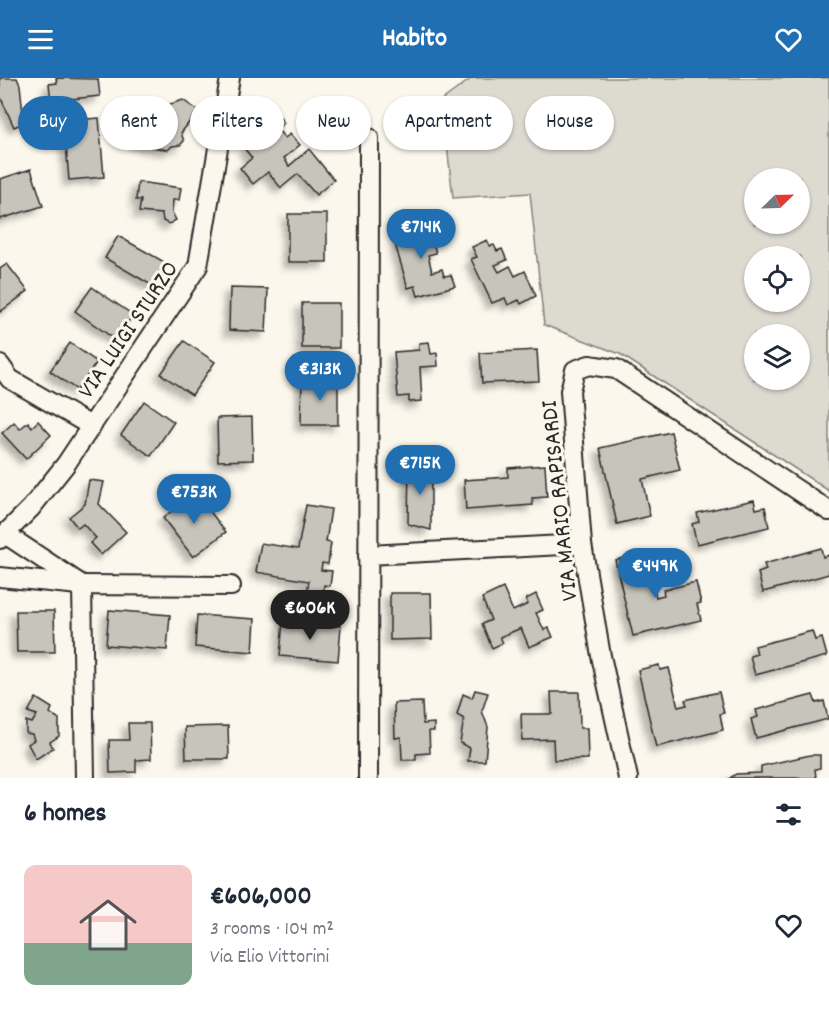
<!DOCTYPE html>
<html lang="en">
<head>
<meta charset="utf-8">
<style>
	:root { --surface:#fff; --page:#f6f6f7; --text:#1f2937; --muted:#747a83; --accent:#1f6fb2 }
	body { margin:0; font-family:Dekko,sans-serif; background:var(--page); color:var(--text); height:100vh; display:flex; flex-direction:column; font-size:22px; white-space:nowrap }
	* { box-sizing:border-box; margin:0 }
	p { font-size:20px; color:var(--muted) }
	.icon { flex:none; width:33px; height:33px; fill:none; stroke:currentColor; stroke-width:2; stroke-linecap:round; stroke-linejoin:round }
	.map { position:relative; height:700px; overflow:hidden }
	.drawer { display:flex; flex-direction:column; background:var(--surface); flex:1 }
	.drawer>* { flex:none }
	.hud { position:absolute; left:18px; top:18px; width:794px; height:54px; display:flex; gap:12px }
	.needle { width:39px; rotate:67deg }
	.buttons { position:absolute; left:744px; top:90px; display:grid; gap:12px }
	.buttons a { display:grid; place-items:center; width:66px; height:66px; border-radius:50%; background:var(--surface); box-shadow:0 2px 4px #0004; font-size:30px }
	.price { position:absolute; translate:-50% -51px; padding:0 14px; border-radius:21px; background:var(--accent); color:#fff; font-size:20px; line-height:39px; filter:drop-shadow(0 2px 3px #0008) }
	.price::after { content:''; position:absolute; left:50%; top:36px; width:18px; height:14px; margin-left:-9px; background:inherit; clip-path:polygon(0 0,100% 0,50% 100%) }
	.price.active { background:#222; color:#fff }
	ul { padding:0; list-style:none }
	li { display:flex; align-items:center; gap:18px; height:150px; padding:0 24px }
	li span { display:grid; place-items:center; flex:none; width:168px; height:120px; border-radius:12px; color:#555 }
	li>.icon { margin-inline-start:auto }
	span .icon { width:72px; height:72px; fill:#fffc; stroke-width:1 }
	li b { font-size:26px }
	h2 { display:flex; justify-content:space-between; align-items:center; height:72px; padding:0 24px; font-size:26px }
	.pill { padding:0 21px; border-radius:27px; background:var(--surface); box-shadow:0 2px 4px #0004; font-size:21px; line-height:54px }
	.pill.active { background:var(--accent); color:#fff }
	header { display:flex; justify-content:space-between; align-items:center; height:78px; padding:0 24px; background:var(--accent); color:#fff; font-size:27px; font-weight:700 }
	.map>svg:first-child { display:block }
</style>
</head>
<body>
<header><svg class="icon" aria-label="menu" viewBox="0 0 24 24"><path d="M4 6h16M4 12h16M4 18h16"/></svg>Habito<svg class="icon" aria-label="heart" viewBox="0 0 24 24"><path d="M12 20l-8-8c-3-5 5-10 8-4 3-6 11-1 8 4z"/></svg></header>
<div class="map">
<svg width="829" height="700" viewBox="0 0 829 700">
	<defs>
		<filter id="shadow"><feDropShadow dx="-5.5" dy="5.5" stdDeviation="3" flood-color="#0004"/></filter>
	</defs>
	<rect width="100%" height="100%" fill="#fbf7ec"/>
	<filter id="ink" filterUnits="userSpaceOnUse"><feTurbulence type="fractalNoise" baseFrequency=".0167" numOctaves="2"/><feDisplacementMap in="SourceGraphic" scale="12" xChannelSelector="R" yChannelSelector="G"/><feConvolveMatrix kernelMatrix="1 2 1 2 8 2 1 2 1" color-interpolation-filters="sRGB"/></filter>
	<g filter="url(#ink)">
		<path fill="#dddad0" stroke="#84827e" stroke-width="1.5" fill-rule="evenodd" d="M472 0H829V413L620 276 544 247 530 115 453 120 442 22ZM754 100H800V146H754ZM754 178H800V224H754ZM754 256H800V302H754Z"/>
		<g fill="#c7c4bc" stroke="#2b2b2b" stroke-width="1.5" filter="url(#shadow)">
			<path d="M0 0H17L20 7 24 45 14 49 0 18Z"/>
			<path d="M56 0 98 1 100 18 51 23 49 6 57 5Z"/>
			<path d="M183 22 198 33 181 55 184 63 180 67 172 68 168 72 135 66 139 40 160 43 161 29Z"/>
			<path d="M274 32 284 45 277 51 285 60 290 56 300 67 284 80 289 88 309 71 334 102 316 117 298 96 281 110 268 94 253 106 240 90 252 80 244 70 256 60 260 66 269 58 258 45Z"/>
			<path d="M99 40 104 99 69 102 64 43Z"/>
			<path d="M31 91 43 128 0 141V101Z"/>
			<path d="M138 104 181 110 179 122H173L172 134 176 142 169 146 163 143 162 136 139 134 141 122H136Z"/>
			<rect x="288" y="136" width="39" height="48"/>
			<path d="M415 143 417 149 433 144 436 155 431 157 436 175 428 177 432 194 442 191 444 198 451 197 455 208 418 218 415 208 408 210 395 166 408 162 403 147Z"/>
			<path d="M118 158 166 185 153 208 105 180Z"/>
			<path d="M487 162 490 168 494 167 497 173 502 171 507 182 495 187 499 194 510 188 515 198 525 193 536 218 521 226 519 222 508 227 505 220 492 225 471 181 477 179 472 169Z"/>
			<path d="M7 186 28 213 0 234V191Z"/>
			<path d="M92 209 133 237 116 262 75 233Z"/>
			<path d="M230 210 268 211 266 254 229 252Z"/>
			<rect x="302" y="225" width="37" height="45"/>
			<path d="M184 263 215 284 192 317 161 296Z"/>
			<path d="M429 264 431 276 437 275 438 288 420 289 422 323 409 324V318L398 319 394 274 419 272V265Z"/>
			<path d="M70 265 97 284 77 312 50 293Z"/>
			<path d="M537 272 539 303 482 305 480 275Z"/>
			<path d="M302 301 338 302V347H301Z"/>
			<path d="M144 323 174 344 151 378 121 357Z"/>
			<path d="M252 339 253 382 218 383 217 340Z"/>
			<path d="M38 343 51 357 26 381 2 355 14 344 20 351 28 344 32 349Z"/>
			<path d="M671 354 680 392 642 401 650 438 617 446 600 370Z"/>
			<path d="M409 386H431V452L408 446Z"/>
			<path d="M545 387 547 419 532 420 533 427 466 432 464 402 508 399V390Z"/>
			<path d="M89 402 104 404 99 426 126 454 101 477 90 465 96 460 83 446 78 450 69 439 85 426Z"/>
			<path d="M195 414 226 454 193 479 163 440Z"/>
			<path d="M754 422 756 431 765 429 769 449 697 466 692 446 699 444 697 435Z"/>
			<path d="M306 427 331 431 326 464 331 465 328 486 322 485 321 492 332 493 330 508 324 507 323 517 307 515 309 503 256 494 261 465 298 471Z"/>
			<path d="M821 470 823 479 829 477V496L763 514 758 495 766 492 764 486Z"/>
			<path d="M636 477 637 482 646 480 656 519 664 517 663 512 696 504 701 525 697 526 701 542 633 558 615 482Z"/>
			<path d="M503 510 513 533 528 526 526 521 536 516 543 532 536 535 544 552 549 550 553 559 529 569 521 550 500 559 503 565 492 570 482 546 491 542 482 520Z"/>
			<path d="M390 515H431L432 561 390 562Z"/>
			<path d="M109 532 170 537 167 572 106 567Z"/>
			<path d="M16 533H54L55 574H17Z"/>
			<path d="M197 537 255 541 253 574 195 569Z"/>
			<path d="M283 543 341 548 338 583 280 578Z"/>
			<path d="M812 553 815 562 822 560 827 578 755 597 750 578 757 576 755 568Z"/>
			<path d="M659 587 660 592 669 590 678 629 687 627 685 622 719 614 724 635 720 636 723 652 656 669 638 592Z"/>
			<path d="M475 612 488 615 482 633 488 649 485 683H468L470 670 460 665 464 641 457 637 463 616 472 620Z"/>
			<path d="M551 614H579L580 650H587L588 681 554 682 553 661 522 662 521 636H552Z"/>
			<path d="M813 617 816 625 824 623 828 641 756 660 751 641 758 639 756 632Z"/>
			<path d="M36 620 52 630 50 635 59 641V658L50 664 53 670 36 681 28 666 34 662 32 656 26 655V643L32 645 37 637 28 634Z"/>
			<path d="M422 624 423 646 434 645V653H429L430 675 416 676V682H402L401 659 395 660 394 625Z"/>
			<path d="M128 645H150L151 681 136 682V694L110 695 109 662H129Z"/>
			<path d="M228 648 229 681H186L185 649Z"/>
			<path d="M810 677H820V690L815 691 816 700H730L736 696 761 695V688Z"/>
		</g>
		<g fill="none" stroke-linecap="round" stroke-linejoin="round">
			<g stroke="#2b2b2b" stroke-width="22">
				<g id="minor">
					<path d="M0 287 10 301 91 348"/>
					<path d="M5 456 82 507"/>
					<path d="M0 461 31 430 66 386 198 188 230 0"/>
					<path d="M368 477 582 466"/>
					<path d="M0 499 79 507"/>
					<path d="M85 700 82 507 231 508"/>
					<path d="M368 700 369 60"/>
					<path d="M628 700 601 578 582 466 570 313 575 292 589 287 616 291 829 433"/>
				</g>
			</g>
			<use href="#minor" stroke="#fbf7ec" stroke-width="18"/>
		</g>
	</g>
	<g text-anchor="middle" stroke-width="6" stroke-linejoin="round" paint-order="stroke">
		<g font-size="24" fill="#2b2b2b" stroke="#fbf7ec">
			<text transform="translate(127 251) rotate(-56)" y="8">VIA LUIGI STURZO</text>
			<text transform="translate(558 423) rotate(-96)" y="8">VIA MARIO RAPISARDI</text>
		</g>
	</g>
</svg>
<div class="buttons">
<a><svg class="needle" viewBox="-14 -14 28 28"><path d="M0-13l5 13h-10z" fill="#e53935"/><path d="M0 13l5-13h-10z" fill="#747a83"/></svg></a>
<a><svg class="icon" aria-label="locate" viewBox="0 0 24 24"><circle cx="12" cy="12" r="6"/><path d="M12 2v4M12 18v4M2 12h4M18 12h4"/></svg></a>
<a><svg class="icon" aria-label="layers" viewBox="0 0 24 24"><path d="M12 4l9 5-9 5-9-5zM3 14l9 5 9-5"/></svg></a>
</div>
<b class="price" style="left:421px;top:182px">€714K</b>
<b class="price" style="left:320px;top:324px">€313K</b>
<b class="price" style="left:420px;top:418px">€715K</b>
<b class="price" style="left:194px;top:447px">€753K</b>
<b class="price" style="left:655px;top:521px">€449K</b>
<b class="price active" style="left:310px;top:563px">€606K</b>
<div class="hud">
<a class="pill active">Buy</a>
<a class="pill">Rent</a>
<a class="pill">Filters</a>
<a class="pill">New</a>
<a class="pill">Apartment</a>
<a class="pill">House</a>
</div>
</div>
<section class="drawer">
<h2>6 homes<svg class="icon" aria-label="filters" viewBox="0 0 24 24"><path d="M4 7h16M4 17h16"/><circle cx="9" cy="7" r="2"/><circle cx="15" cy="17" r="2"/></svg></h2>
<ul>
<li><span style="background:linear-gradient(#f6c9c9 65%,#7fa58c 0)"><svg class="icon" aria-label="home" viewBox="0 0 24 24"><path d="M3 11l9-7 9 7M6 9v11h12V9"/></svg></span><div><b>€606,000</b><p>3 rooms · 104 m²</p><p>Via Elio Vittorini</p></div><svg class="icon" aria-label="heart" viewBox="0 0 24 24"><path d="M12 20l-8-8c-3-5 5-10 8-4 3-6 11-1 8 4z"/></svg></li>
</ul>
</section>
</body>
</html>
